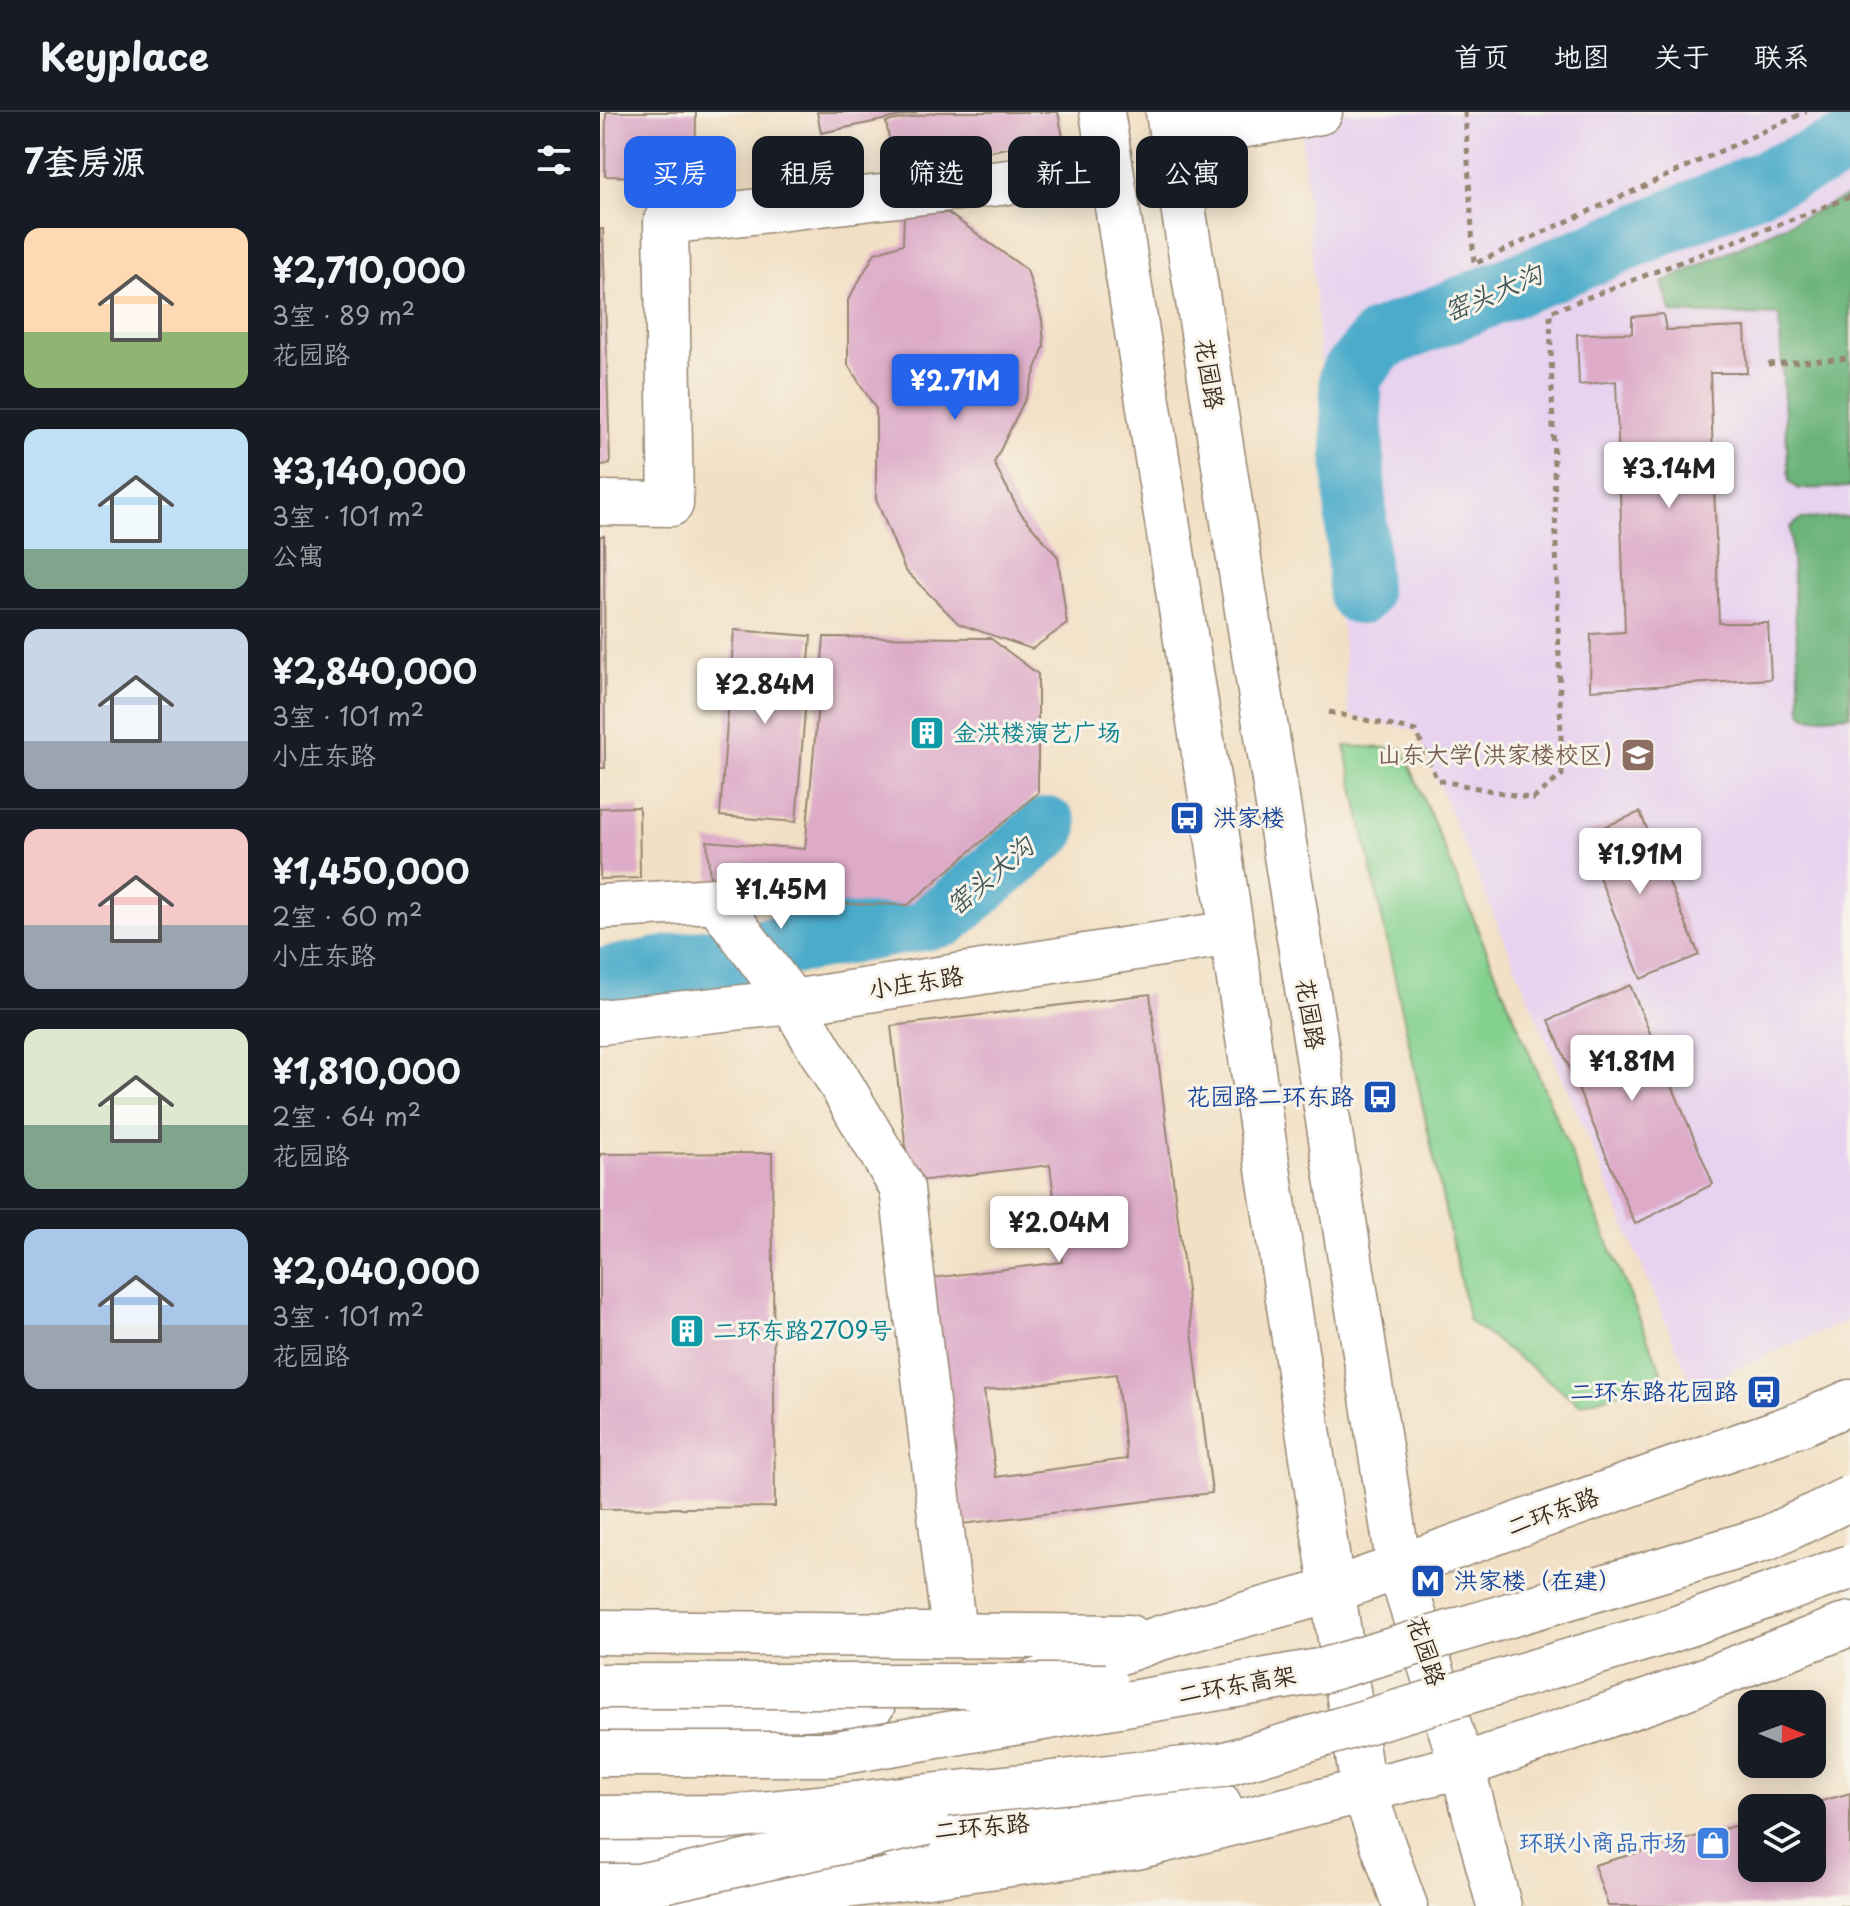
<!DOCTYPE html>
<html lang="zh">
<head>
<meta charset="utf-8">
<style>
	:root { --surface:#171b24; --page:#20242c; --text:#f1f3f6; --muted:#9ea1a6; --line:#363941; --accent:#2563eb }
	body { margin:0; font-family:"Playpen Sans","LXGW WenKai TC",sans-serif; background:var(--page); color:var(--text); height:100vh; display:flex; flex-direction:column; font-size:30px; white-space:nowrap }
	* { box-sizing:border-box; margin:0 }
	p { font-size:26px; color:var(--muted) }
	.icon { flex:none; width:44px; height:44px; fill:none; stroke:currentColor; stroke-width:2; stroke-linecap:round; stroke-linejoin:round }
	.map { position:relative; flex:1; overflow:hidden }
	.side { display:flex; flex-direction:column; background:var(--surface); width:600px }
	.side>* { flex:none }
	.hud { position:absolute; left:24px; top:24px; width:760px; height:72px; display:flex; gap:16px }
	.needle { width:52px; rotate:91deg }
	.fabs { position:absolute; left:1138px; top:1578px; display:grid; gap:16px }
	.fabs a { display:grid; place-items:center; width:88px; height:88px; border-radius:16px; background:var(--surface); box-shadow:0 4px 20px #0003; font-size:40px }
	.price { position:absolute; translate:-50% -68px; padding:0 18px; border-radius:8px; background:#fff; color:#222; font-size:26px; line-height:52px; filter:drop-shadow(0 2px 4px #0008) }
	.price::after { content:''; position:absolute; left:50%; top:48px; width:24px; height:18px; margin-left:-12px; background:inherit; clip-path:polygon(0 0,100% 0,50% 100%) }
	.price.current { background:var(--accent); color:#fff }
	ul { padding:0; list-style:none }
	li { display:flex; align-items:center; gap:24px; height:200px; padding:0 24px }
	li+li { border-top:2px solid var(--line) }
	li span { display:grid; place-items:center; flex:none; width:224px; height:160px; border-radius:16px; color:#555 }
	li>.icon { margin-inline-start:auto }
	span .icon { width:96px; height:96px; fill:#fffc; stroke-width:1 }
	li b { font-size:34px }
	h2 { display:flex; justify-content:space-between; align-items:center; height:96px; padding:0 24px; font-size:34px }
	.chip { padding:0 28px; border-radius:16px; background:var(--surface); box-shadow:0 4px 20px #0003; font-size:28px; line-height:72px }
	.chip.current { background:var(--accent); color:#fff }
	header { display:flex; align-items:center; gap:48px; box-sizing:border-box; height:112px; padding:0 40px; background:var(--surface); border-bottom:2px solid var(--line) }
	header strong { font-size:38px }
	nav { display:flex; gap:44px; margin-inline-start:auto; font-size:28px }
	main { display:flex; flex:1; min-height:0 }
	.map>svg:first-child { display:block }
</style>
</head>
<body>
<header>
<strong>Keyplace</strong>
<nav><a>首页</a><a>地图</a><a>关于</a><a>联系</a></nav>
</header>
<main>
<section class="side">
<h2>7套房源<svg class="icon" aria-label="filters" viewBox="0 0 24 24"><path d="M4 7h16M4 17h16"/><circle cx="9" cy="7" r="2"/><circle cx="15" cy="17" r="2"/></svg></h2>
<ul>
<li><span style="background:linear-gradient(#ffd9b3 65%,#8fb573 0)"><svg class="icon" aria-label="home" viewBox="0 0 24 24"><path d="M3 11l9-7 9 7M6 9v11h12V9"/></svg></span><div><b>¥2,710,000</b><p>3室 · 89 m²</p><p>花园路</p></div></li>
<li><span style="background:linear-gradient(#bfe0f5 75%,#7fa58c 0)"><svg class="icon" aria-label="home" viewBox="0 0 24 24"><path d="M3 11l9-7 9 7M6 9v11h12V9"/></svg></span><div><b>¥3,140,000</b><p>3室 · 101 m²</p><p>公寓</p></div></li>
<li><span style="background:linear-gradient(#c9d6e8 70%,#9aa5b1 0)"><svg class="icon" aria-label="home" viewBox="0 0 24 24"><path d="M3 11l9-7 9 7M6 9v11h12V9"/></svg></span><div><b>¥2,840,000</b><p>3室 · 101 m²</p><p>小庄东路</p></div></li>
<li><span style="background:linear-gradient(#f6c9c9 60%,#9aa5b1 0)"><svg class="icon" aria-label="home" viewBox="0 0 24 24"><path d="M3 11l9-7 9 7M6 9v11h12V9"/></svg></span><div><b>¥1,450,000</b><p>2室 · 60 m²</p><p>小庄东路</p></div></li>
<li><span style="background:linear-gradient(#dfe7d0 60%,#7fa58c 0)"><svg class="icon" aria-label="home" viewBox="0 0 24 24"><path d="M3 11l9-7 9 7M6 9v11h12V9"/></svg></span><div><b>¥1,810,000</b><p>2室 · 64 m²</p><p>花园路</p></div></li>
<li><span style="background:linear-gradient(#a9c7e8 60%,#9aa5b1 0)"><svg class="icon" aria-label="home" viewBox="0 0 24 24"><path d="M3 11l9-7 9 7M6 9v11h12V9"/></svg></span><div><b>¥2,040,000</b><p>3室 · 101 m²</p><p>花园路</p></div></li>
</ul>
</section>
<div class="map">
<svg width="1250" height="1794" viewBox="0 0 1250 1794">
	<rect width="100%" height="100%" fill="#f7f3e8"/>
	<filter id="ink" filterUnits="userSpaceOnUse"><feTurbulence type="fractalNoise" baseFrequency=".0125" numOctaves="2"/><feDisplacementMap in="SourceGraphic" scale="16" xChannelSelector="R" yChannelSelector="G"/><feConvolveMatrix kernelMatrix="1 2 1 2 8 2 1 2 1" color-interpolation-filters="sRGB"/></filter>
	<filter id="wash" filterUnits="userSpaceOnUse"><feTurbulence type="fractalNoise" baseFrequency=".006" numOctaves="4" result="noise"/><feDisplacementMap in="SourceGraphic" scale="32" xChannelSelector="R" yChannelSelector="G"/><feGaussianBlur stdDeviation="1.8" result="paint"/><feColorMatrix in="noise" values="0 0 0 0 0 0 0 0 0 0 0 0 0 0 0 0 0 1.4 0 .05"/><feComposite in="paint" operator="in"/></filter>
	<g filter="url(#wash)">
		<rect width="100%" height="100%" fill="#f2e0c5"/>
		<path fill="#e7d2ef" d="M700 0H1250V1208L1093 1275 816 619 749 603Z"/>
		<path fill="#84d18f" stroke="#607e56" stroke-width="2" d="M745 634 803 637 1065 1268 980 1292 869 1209Z"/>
		<g fill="#6bb37a" stroke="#536e4c" stroke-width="2">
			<path d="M1250 83V375L1198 377 1189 369 1179 204 1072 201 1062 171Z"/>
			<path d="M1250 405V603L1209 606 1201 599 1190 415 1201 407Z"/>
		</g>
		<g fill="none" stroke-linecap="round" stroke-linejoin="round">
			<g stroke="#4babca" stroke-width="62">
				<path d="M759 482 750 264 780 228 1003 138 1250 32"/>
				<path d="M0 867 344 804 447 716"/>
			</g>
		</g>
		<g id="blocks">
			<g fill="#ddaac8" fill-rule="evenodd">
				<path d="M6 0H96L95 66 5 64Z"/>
				<path d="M217 0H315L316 1 221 21Z"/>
				<path d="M338 0H458L463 25 295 58 286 10Z"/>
				<path d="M304 101H348L427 158 442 207 444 234 426 285 394 351 419 399 458 445 467 512 432 537 359 512 305 458 276 387V297L248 253V188L275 141 303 132Z"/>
				<path d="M0 117H3L10 352 0 353Z"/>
				<path d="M1063 202 1066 218 1145 215 1147 261H1110L1119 511H1168L1171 567 990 578 991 522 1025 520 1016 269 979 273 977 222 1032 221V205Z"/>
				<path d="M0 424H4L5 656H0Z"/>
				<path d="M134 518 211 524 196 710 120 704Z"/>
				<path d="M224 525 390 526 438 562V681L308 793 192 791 110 767 107 729 205 737Z"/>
				<path d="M39 695 40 766 0 767V696Z"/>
				<path d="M1040 700 1099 843 1041 867 982 724Z"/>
				<path d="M1030 873 1113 1072 1035 1112 949 908Z"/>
				<path d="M550 882 612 1381 354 1413 323 1167 462 1150 450 1053 310 1070 291 914ZM516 1262 527 1347 396 1365 384 1279Z"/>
				<path d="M172 1041 175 1395 0 1397V1042Z"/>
				<path d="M1250 1681V1794H1008L994 1753 1152 1709V1756H1212V1696L1201 1695Z"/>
			</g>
		</g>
	</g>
	<g filter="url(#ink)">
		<use href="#blocks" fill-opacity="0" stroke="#968572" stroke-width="2"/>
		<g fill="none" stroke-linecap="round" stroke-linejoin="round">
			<g stroke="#968572" stroke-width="47">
				<g id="minor">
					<path d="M572 26 720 0"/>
					<path d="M0 391 71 392 66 110 511 58"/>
					<path d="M0 795 116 788 192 890 302 1076 354 1522"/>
					<path d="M0 910 192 890 631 821"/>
				</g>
			</g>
			<g stroke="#968572" stroke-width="47">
				<g id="major">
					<path d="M502 0 614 704 763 1677 805 1794"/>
					<path d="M568 0 799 1455 862 1654 899 1794"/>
				</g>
			</g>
			<g stroke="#968572" stroke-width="47">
				<g id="highway">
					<path d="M0 1520 529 1525"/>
					<path d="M428 1572 560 1526 734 1478 1203 1311 1250 1290"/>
					<path d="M0 1608 273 1592"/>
					<path d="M289 1724 619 1692"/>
					<path d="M0 1744H62L137 1737"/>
					<path d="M15 1794 239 1775 537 1735 862 1654 1066 1583 1250 1512"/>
				</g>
			</g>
			<g stroke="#968572" stroke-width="5" stroke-dasharray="6 6" stroke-linecap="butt">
				<path d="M865 0 874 152 1206 0"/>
				<path d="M1168 252 1250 246"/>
				<path d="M729 600 816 619 837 668 933 687 962 663 950 200 1250 85"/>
			</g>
			<use href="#minor" stroke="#fff" stroke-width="44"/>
			<use href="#major" stroke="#fff" stroke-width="44"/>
			<use href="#highway" stroke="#fff" stroke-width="44"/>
			<g stroke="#968572" stroke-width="47" stroke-linecap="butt">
				<g id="highway-bridge">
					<path d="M0 1574H506"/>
					<path d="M0 1642H231L725 1558 1168 1426 1250 1386"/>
					<path d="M0 1706 132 1705 622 1653 1063 1521 1250 1455"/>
					<path d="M0 1774H39L327 1711"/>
				</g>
			</g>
			<use href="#highway-bridge" stroke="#fff" stroke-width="44"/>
		</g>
	</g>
	<defs>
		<g id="building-square" transform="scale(1.8)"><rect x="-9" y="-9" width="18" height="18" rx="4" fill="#0f9aa8" stroke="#f7f3e8"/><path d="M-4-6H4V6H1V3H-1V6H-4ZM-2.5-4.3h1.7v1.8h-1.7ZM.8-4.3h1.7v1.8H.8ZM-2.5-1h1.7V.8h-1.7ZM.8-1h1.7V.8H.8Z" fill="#fff"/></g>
		<g id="university-square" transform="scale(1.8)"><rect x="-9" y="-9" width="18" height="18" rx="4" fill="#8d6e63" stroke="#f7f3e8"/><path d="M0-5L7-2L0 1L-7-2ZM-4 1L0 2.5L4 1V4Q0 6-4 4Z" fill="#fff"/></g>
		<g id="bus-square" transform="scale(1.8)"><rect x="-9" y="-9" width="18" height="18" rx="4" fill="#1a4fb4" stroke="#f7f3e8"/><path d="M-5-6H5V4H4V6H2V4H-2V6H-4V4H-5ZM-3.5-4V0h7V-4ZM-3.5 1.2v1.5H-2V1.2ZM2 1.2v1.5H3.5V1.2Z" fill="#fff"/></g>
		<g id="metro-square" transform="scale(1.8)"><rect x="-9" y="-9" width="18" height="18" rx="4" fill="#1a4fb4" stroke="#f7f3e8"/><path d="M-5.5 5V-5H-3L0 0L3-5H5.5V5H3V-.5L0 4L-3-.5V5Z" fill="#fff"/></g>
		<g id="shop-square" transform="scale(1.8)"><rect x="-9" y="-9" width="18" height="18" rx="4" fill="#3f7fe0" stroke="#f7f3e8"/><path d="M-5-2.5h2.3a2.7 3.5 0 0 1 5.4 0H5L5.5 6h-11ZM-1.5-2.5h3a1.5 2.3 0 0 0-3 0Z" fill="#fff"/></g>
	</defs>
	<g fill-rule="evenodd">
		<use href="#building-square" x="327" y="621"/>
		<use href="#university-square" x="1038" y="643"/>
		<use href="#bus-square" x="587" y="706"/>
		<use href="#bus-square" x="780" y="985"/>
		<use href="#building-square" x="87" y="1219"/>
		<use href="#bus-square" x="1164" y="1280"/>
		<use href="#metro-square" x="828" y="1469"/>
		<use href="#shop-square" x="1113" y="1731"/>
	</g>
	<g text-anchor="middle" stroke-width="6" stroke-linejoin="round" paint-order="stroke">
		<g font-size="24" fill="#3b2a1e" stroke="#f7f3e8">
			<text transform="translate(609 262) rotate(81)" y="8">花园路</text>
			<text transform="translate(316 871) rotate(-9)" y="8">小庄东路</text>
			<text transform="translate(710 902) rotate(81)" y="8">花园路</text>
			<text transform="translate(953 1400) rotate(-20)" y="8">二环东路</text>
			<text transform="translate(826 1539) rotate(72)" y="8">花园路</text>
			<text transform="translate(637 1573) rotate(-10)" y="8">二环东高架</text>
			<text transform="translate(382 1715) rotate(-5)" y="8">二环东路</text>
		</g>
		<g font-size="24" fill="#0d838f" stroke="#f7f3e8" text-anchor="start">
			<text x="353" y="629">金洪楼演艺广场</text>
			<text x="113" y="1227">二环东路2709号</text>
		</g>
		<g font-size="24" fill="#785e54" stroke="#f7f3e8" text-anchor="end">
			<text x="1012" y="651">山东大学(洪家楼校区)</text>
		</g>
		<g font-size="24" fill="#164399" stroke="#f7f3e8" text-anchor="start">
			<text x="613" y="714">洪家楼</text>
			<text x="754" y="993" text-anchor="end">花园路二环东路</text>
			<text x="1138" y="1288" text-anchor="end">二环东路花园路</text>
			<text x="854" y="1477">洪家楼（在建）</text>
		</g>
		<g font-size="24" fill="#366cbe" stroke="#f7f3e8" text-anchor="end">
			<text x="1087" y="1739">环联小商品市场</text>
		</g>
		<g font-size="26" font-style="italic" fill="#41575a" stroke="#f7f3e8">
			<text transform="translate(893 181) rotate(-23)" y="9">窑头大沟</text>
			<text transform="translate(390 764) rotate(-40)" y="9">窑头大沟</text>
		</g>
	</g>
</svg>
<div class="fabs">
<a><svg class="needle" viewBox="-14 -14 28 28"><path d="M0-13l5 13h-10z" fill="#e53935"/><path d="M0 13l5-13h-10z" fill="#9ea1a6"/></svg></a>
<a><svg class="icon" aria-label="layers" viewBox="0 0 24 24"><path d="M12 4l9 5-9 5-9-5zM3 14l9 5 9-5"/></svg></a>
</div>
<b class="price current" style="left:355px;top:310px">¥2.71M</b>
<b class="price" style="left:1069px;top:398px">¥3.14M</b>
<b class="price" style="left:165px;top:614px">¥2.84M</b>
<b class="price" style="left:1040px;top:784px">¥1.91M</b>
<b class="price" style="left:181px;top:819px">¥1.45M</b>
<b class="price" style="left:1032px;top:991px">¥1.81M</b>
<b class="price" style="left:459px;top:1152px">¥2.04M</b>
<div class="hud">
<a class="chip current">买房</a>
<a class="chip">租房</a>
<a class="chip">筛选</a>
<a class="chip">新上</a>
<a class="chip">公寓</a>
</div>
</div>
</main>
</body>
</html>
